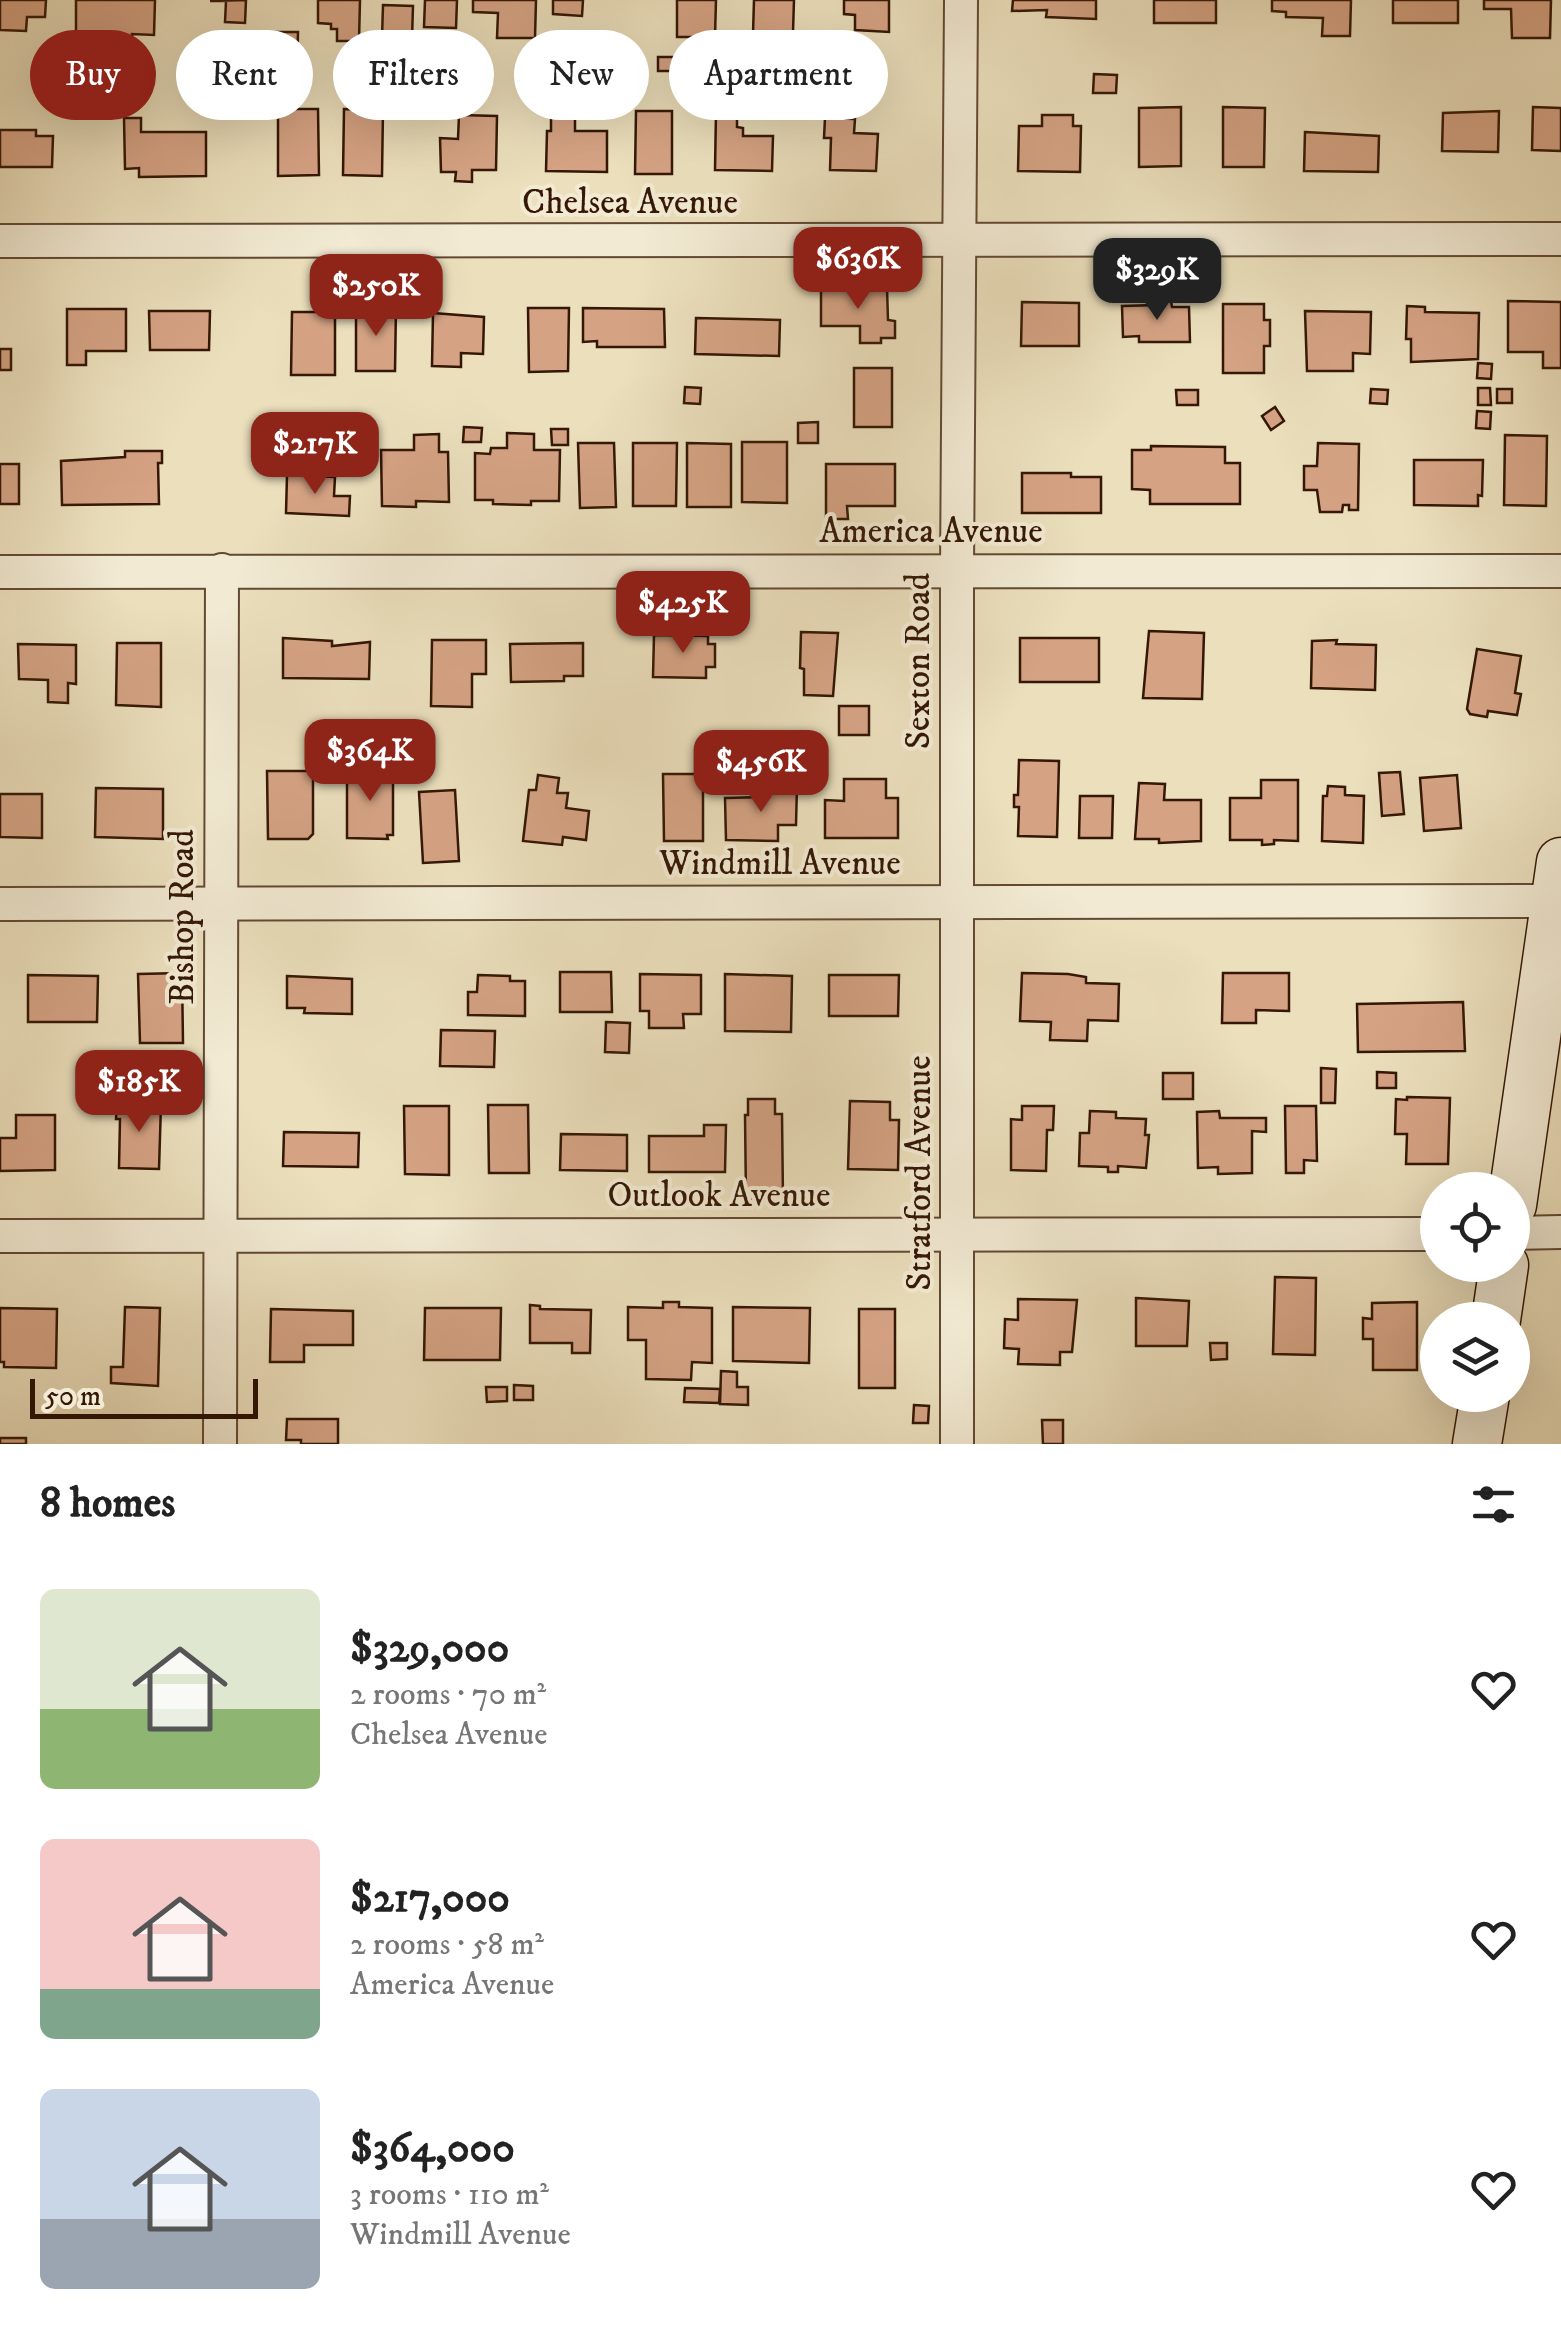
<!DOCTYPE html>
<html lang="en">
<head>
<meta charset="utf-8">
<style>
	:root { --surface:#fff; --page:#f6f6f6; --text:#222; --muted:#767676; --accent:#8f2418 }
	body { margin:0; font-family:"IM FELL DW Pica",serif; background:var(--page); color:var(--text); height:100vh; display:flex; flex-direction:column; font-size:38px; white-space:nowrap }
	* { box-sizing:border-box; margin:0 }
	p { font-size:32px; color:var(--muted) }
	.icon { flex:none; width:55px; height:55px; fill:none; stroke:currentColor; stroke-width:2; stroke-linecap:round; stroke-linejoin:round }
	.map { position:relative; height:1444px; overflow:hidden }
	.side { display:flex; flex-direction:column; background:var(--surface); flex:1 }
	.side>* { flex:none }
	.top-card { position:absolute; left:30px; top:30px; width:1000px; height:90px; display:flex; gap:20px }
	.controls { position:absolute; left:1420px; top:1172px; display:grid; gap:20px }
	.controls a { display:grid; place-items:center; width:110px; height:110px; border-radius:50%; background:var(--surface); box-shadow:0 10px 40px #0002; font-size:50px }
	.scale { position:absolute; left:30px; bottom:25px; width:228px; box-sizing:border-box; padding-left:10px; border:5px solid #341705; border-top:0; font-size:28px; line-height:35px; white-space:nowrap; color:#341705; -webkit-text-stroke:8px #f2ead3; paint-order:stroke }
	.price { position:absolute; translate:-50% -85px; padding:0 22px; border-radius:20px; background:var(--accent); color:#fff; font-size:32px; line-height:65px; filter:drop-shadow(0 2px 5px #0008) }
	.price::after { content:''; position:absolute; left:50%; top:60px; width:30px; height:22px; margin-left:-15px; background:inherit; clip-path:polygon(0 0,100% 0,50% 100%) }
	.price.current { background:#222; color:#fff }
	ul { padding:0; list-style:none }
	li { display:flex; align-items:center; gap:30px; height:250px; padding:0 40px }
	li span { display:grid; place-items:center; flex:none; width:280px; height:200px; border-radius:15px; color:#555 }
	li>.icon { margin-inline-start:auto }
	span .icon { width:120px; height:120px; fill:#fffc; stroke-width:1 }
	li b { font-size:42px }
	h2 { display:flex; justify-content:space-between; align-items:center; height:120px; padding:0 40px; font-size:42px }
	.chip { padding:0 35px; border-radius:45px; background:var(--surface); box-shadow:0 10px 40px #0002; font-size:35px; line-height:90px }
	.chip.current { background:var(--accent); color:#fff }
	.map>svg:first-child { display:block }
</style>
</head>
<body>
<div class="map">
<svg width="1561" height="1444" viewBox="0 0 1561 1444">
	<rect width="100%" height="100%" fill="#ebdfbc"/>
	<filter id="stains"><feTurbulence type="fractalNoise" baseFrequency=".002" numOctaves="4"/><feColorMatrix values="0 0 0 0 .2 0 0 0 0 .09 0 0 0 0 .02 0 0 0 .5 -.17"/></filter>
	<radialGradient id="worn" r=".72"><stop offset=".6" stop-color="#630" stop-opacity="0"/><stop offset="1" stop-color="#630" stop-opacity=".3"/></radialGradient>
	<g fill="#d5a384" stroke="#341705" stroke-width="2.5">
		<path d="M0 0H46L45 17H27L26 31 0 30Z"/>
		<path d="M76 0H155L154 35 132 34V47L100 46V32H76Z"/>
		<path d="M246 0 245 23 225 22 226 1H210Z"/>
		<path d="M318 0H360L359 41H337V29H331V24L318 23Z"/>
		<path d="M425 0H457L456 28 424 27Z"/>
		<path d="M473 0H536L535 38H497L498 13 473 12Z"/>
		<path d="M553 0H583L582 16 553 14Z"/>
		<path d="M677 0H716L715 37H677Z"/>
		<path d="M754 0H794L793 32 753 34Z"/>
		<path d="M844 0H889V32L855 30V15L844 14Z"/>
		<path d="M1013 0H1096V19L1046 17 1047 10 1012 11Z"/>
		<rect x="1154" y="0" width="62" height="23"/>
		<path d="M1272 0H1351L1350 36H1322L1323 18 1286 17V12L1272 11Z"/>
		<rect x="1393" y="0" width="65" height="23"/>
		<path d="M1484 0H1551L1550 38H1512L1511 9H1484Z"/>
		<path d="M383 5 413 6 412 39 382 38Z"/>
		<path d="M272 32H298L297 74 271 73Z"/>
		<path d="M238 55 259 56 258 73 237 72Z"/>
		<rect x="658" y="57" width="20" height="14"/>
		<path d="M1094 74 1117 75 1116 93H1093Z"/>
		<path d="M422 78H443V90H421Z"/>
		<path d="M1181 107V166L1139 167V108Z"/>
		<path d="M1223 107 1265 108 1264 167H1223Z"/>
		<path d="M1533 107 1561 108V151L1532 150Z"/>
		<path d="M278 109H318L319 175 278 176Z"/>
		<path d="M344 109 383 110 382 176 343 175Z"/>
		<path d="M636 111H672V174H635Z"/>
		<path d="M1499 111 1498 152 1442 151 1443 113Z"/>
		<path d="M716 112 737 113V127L743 128V136H773L772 171 715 170Z"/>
		<path d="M459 115 497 116 496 170H472V182L455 181 456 172H441L440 138 458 139Z"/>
		<path d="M1042 115H1073V126H1081L1080 172 1018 171 1019 126H1042Z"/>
		<path d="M551 117 575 118V131H607V172L546 171 547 131H551Z"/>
		<path d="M124 118H141V132H206V176L139 177V168L125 169Z"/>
		<path d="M825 118 855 119 854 133 878 134 876 171 830 170 831 138H824Z"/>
		<path d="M0 130H36V136H53L52 167H0Z"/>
		<path d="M1305 132 1379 136 1378 172 1304 171Z"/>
		<path d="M821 288H887L888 320 895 321V338H881V343H860V326H821Z"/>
		<path d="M1156 300 1171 301 1172 307H1189L1190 342H1139V336L1123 337 1122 306 1156 305Z"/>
		<path d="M1508 301 1561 302V368H1543V352H1508Z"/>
		<path d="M1022 302 1079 303V346H1021Z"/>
		<path d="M1223 304H1264V320H1270V346H1264V373H1223Z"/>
		<path d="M396 306 395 371H356V307Z"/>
		<path d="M1407 306 1425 307V312L1479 313 1478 359 1411 362V339H1406Z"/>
		<path d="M528 308H569L568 371 529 372Z"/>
		<path d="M583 308 664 309 665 347H597V341L583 342Z"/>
		<path d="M67 309H126V351H86V365H67Z"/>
		<path d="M149 311H210L209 350H150Z"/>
		<path d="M1305 311 1371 312 1370 354 1353 353V371H1307Z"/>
		<path d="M292 312H335V375H291Z"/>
		<path d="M433 313 484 317 483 354 461 353V367L432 366Z"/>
		<path d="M696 318 780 320 779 356 695 354Z"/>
		<rect x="0" y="349" width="11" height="21"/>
		<path d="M1478 363 1492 364 1491 379 1477 378Z"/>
		<rect x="854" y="368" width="38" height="59"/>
		<path d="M685 387 701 388 700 404 684 403Z"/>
		<path d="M1478 388H1490L1491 405H1478Z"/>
		<path d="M1371 389 1388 390 1387 404 1370 403Z"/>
		<rect x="1497" y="389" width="15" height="14"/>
		<path d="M1176 390H1198V405H1177Z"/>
		<path d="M1275 407 1284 421 1271 430 1262 416Z"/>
		<path d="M1477 411 1491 412 1490 429 1476 428Z"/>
		<path d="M818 422V443H798V423Z"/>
		<path d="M296 427 297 471 272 472 270 428Z"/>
		<path d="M464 427 482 428 481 442H463Z"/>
		<path d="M551 429H568V445H552Z"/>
		<path d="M507 433 534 434V450H560L559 501H531V505L493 504V500H475V453L490 454 491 448H507Z"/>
		<path d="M439 434V452H448L449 502 416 501V507L382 506 381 450H414V435Z"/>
		<path d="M1505 435 1547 436 1546 506 1504 505Z"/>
		<path d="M742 442H787V503L742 502Z"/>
		<path d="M578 443H614L616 507 580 508Z"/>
		<path d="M633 443H677L676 506H633Z"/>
		<path d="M687 443 731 444V507H687Z"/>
		<path d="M1318 443 1359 444 1358 510H1349V505H1343L1342 512H1320L1317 490H1304V466H1317Z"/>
		<path d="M1151 446 1225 447V463H1240V504H1150V490L1132 489V450H1151Z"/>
		<path d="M125 451H162V463H158L159 504 62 505 61 461 125 457Z"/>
		<path d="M1414 460H1483L1482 496 1478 495V506L1414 505Z"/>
		<rect x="0" y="464" width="19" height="40"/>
		<path d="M826 464H895V506H847L848 519H826Z"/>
		<path d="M1022 473H1071V477H1101V513H1022Z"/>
		<path d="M287 475 335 477 334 496H350L349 516 286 513Z"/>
		<path d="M1149 631 1204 633 1202 699 1143 698Z"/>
		<path d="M801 632 838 633 833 696 804 695V669L800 668Z"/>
		<path d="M654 635 708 636V644H715V667H706V678L653 677Z"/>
		<path d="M283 638 332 641V646L370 642 369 679 283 678Z"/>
		<rect x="1020" y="638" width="79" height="44"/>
		<path d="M432 640H486V674H472V707L431 706Z"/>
		<path d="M1337 640 1336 644 1376 645 1375 690 1311 688 1312 641Z"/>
		<path d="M117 643H161V707L116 705Z"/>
		<path d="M583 643V676H564V681L511 682 510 644Z"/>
		<path d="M18 644 76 645V684L68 683V703L48 702V680L19 679Z"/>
		<path d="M1477 649 1521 656 1515 693 1521 694 1517 715 1488 711 1487 717 1470 714 1467 709Z"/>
		<rect x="839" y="706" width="30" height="29"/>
		<rect x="717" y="743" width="23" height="31"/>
		<path d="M1019 760 1059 761 1057 837 1018 836 1019 807H1014V795H1018Z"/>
		<path d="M347 770 393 771V835H387L388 839 347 838Z"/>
		<path d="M267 771H313V834L308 839H268Z"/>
		<path d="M1400 772 1404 814 1382 816 1379 773Z"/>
		<path d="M663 774H703V841H664Z"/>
		<path d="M538 775 559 778 557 793H568L566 808 589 811 586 840 563 837 562 845 523 841 529 790H536Z"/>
		<path d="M1457 775 1461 828 1424 831 1420 778Z"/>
		<path d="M844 779H886V798H898V838H825V800L844 801Z"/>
		<path d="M1261 780H1298V841L1274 840V844L1262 845V840H1230V798H1261Z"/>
		<path d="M1139 783 1165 784 1164 800H1201V841L1159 843V839H1135Z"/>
		<path d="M797 785 796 825H778V841L726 840 725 798 767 797V786Z"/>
		<path d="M1328 786 1345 787V795L1364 796 1363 843 1322 841 1323 796H1327Z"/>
		<path d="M96 788 163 789V839L95 837Z"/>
		<path d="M455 790 459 861 423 863 419 792Z"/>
		<path d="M0 794H42V838L0 837Z"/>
		<path d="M1080 796H1113L1112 838H1079Z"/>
		<path d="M560 972H611L612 1012H560Z"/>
		<path d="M182 973 183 1043H140L138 974Z"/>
		<path d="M1022 973 1068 974 1086 977V983L1119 984 1118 1021 1088 1020 1087 1041 1050 1040 1051 1022 1020 1021Z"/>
		<path d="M1223 973H1289V1011L1256 1010V1023H1222Z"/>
		<path d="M640 974 701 975V1014H683L684 1028H649V1011H640Z"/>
		<path d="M725 974 792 976 791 1032 725 1031Z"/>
		<path d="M28 975 98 976 97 1022H28Z"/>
		<path d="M478 975 510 976V981H525V1016L468 1015V992H477Z"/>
		<path d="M829 975H899L898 1016H829Z"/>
		<path d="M287 976 352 979V1014L304 1013 305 1008H287Z"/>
		<path d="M1463 1002 1465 1051 1358 1052 1357 1004Z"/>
		<path d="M606 1022 630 1023 629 1053 605 1052Z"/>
		<path d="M441 1030 495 1031 494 1067 440 1066Z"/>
		<path d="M1321 1068 1336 1069 1335 1103H1321Z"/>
		<path d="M1377 1072 1396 1073V1088H1377Z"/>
		<rect x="1163" y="1073" width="30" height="26"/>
		<path d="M1407 1097 1450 1098 1448 1164H1406L1407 1134H1395L1396 1099 1407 1100Z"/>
		<path d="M748 1099H775V1114H782L783 1199H746L745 1115H748Z"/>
		<path d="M850 1101 890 1102V1120H899L898 1170 848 1169Z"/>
		<path d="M117 1102 161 1104 159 1169 119 1168 120 1119H116Z"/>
		<path d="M488 1105H528L529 1173H489Z"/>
		<path d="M404 1106H449V1175L405 1174Z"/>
		<path d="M1022 1106H1054L1053 1130H1047L1046 1171 1011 1170V1119L1022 1120Z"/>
		<path d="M1285 1106H1316L1317 1161 1304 1160V1173H1286Z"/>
		<path d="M1090 1111 1116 1112V1118L1146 1119 1145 1135H1149L1146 1168 1118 1166V1172H1108V1167L1079 1166 1080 1133H1089Z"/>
		<path d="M1219 1111 1220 1118H1266V1132L1252 1131V1173L1218 1174V1167L1198 1168 1197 1112Z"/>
		<path d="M16 1115H55V1170L0 1171V1138H16Z"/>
		<path d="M704 1125H726L725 1172H649V1136H704Z"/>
		<path d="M284 1132 359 1133 358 1167 283 1166Z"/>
		<path d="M561 1134 627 1135V1171L560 1170Z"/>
		<path d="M1275 1277 1316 1278 1315 1355 1273 1354Z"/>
		<path d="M1136 1298 1189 1301 1187 1346H1136Z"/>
		<path d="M1018 1299 1077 1300 1072 1352H1060V1365L1018 1364 1019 1349 1004 1348 1005 1319 1018 1320Z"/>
		<path d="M663 1302H679V1307L712 1308V1363L692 1362 691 1380 646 1379V1340H628V1307L663 1308Z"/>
		<path d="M1417 1302V1370H1373V1339H1363V1318L1372 1319V1303Z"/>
		<path d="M530 1305 540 1306V1309L591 1310 590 1353H572V1343H530Z"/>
		<path d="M125 1307 160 1308 158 1386 111 1383V1367H123Z"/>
		<path d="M733 1307 810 1308 809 1363 733 1361Z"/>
		<path d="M0 1308 57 1309 56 1368 4 1367V1362H0Z"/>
		<path d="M425 1308H501L500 1360H424Z"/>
		<path d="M271 1309 353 1311V1345H304V1362H270Z"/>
		<rect x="859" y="1309" width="36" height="79"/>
		<path d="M1210 1343H1227V1359L1211 1360Z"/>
		<path d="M721 1371 737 1372V1387H748V1405L720 1404Z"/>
		<path d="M514 1385 533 1386V1400H514Z"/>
		<path d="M486 1387H507V1401L487 1402Z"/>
		<path d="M685 1388 720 1389 719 1403 684 1402Z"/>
		<path d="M914 1405 929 1406 928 1423H913Z"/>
		<path d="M287 1419H338V1444H301V1440H286Z"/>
		<path d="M1042 1420H1063V1444H1043Z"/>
		<rect x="0" y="1438" width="26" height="6"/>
	</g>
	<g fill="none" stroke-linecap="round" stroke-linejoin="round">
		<g stroke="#624933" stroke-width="36">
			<g id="street">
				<path d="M0 241 1561 239"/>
				<path d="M0 572 1561 571"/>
				<path d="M0 904 1561 901"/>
				<path d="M1512 1233 1561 1232"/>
				<path d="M0 1236 1438 1234"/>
				<path d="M220 1444 222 570"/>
				<path d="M957 1444V570L961 0"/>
			</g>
		</g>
		<g stroke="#341705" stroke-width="51">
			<g id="secondary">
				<path d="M1512 1205 1561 862"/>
				<path d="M1496 1320 1504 1265"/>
				<path d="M1477 1444 1485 1395"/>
			</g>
		</g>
		<use href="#street" stroke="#f2ead3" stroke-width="32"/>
		<use href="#secondary" stroke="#f2ead3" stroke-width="48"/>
	</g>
	<g text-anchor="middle" stroke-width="8" stroke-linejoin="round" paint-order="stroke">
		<g font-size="35" fill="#341705" stroke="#f2ead3">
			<text x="630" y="213">Chelsea Avenue</text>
			<text x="931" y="542">America Avenue</text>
			<text transform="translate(917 661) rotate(-90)" y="12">Sexton Road</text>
			<text x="780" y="874">Windmill Avenue</text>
			<text transform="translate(181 917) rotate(-90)" y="12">Bishop Road</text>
			<text transform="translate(918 1173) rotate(-90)" y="12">Stratford Avenue</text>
			<text x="719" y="1206">Outlook Avenue</text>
		</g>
	</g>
	<rect width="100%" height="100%" filter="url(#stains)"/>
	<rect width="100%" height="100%" fill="url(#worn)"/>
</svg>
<div class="controls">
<a><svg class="icon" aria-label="locate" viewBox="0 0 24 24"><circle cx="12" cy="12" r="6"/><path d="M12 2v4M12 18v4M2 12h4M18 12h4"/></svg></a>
<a><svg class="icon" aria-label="layers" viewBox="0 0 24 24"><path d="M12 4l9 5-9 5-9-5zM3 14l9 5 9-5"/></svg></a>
</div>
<div class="scale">50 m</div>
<b class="price" style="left:858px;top:312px">$636K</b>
<b class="price current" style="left:1157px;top:323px">$329K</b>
<b class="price" style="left:376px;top:339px">$250K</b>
<b class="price" style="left:315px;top:497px">$217K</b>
<b class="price" style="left:683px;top:656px">$425K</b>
<b class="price" style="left:370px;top:804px">$364K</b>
<b class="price" style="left:761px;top:815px">$456K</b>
<b class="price" style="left:139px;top:1135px">$185K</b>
<div class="top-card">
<a class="chip current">Buy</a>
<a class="chip">Rent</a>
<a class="chip">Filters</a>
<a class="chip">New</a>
<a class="chip">Apartment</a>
</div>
</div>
<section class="side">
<h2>8 homes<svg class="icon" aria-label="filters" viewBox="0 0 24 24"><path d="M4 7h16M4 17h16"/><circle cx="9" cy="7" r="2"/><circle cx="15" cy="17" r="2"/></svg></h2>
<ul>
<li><span style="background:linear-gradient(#dfe7d0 60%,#8fb573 0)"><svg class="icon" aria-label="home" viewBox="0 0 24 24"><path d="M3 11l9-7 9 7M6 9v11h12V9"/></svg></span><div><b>$329,000</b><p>2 rooms · 70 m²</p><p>Chelsea Avenue</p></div><svg class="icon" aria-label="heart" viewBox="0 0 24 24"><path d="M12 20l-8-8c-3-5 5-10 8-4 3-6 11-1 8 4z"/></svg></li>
<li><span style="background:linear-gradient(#f6c9c9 75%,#7fa58c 0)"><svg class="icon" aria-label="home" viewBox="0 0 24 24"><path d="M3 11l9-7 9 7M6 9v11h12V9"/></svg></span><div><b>$217,000</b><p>2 rooms · 58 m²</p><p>America Avenue</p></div><svg class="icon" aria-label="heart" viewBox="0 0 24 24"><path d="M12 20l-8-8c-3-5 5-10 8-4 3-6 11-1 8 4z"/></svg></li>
<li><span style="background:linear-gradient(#c9d6e8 65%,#9aa5b1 0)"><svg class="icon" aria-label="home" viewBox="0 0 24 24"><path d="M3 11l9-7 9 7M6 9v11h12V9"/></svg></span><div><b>$364,000</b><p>3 rooms · 110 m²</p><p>Windmill Avenue</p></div><svg class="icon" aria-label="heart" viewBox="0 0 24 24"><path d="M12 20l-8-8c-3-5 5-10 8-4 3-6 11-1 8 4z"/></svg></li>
</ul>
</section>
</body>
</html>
